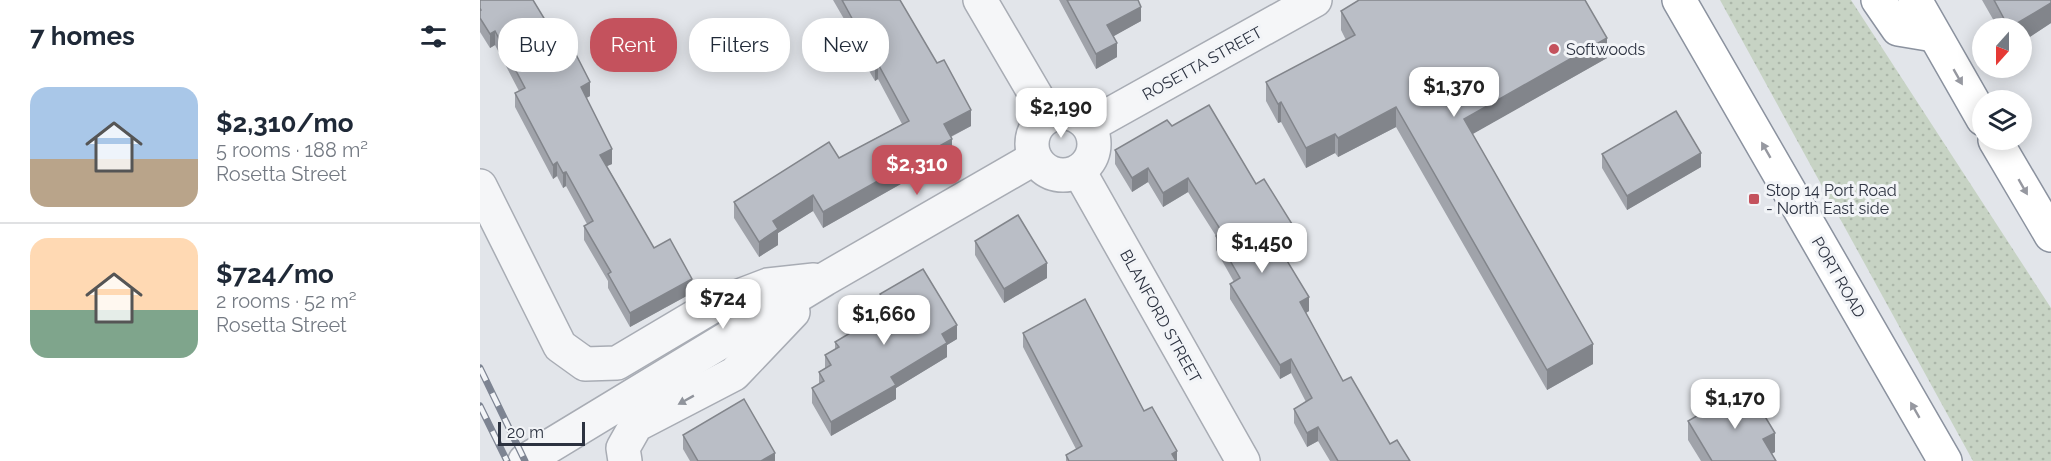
<!DOCTYPE html>
<html lang="en">
<head>
<meta charset="utf-8">
<style>
	:root { --surface:#fff; --page:#f2f2f3; --text:#1f2937; --muted:#747a83; --line:#e0e1e3; --accent:#c4525d }
	body { margin:0; font-family:Raleway,sans-serif; background:var(--page); color:var(--text); height:100vh; display:flex; flex-direction:column; font-size:22px; white-space:nowrap }
	* { box-sizing:border-box; margin:0 }
	p { font-size:20px; color:var(--muted) }
	.icon { flex:none; width:33px; height:33px; fill:none; stroke:currentColor; stroke-width:2; stroke-linecap:round; stroke-linejoin:round }
	.map { position:relative; flex:1; overflow:hidden }
	.sheet { display:flex; flex-direction:column; background:var(--surface); width:480px }
	.sheet>* { flex:none }
	.guide { position:absolute; left:18px; top:18px; width:570px; height:54px; display:flex; gap:12px }
	.needle { width:39px; rotate:201deg }
	.buttons { position:absolute; left:1492px; top:18px; display:grid; gap:12px }
	.buttons a { display:grid; place-items:center; width:60px; height:60px; border-radius:50%; background:var(--surface); box-shadow:0 3px 15px #0003; font-size:30px }
	.scale { position:absolute; left:18px; bottom:15px; width:87px; box-sizing:border-box; padding-left:6px; border:3px solid #2c3240; border-top:0; font-size:16px; line-height:21px; white-space:nowrap; color:#2c3240; -webkit-text-stroke:4px #f2f4f7; paint-order:stroke }
	.price { position:absolute; translate:-50% -51px; padding:0 14px; border-radius:12px; background:#fff; color:#222; font-size:20px; line-height:39px; filter:drop-shadow(0 2px 3px #0008) }
	.price::after { content:''; position:absolute; left:50%; top:36px; width:18px; height:14px; margin-left:-9px; background:inherit; clip-path:polygon(0 0,100% 0,50% 100%) }
	.price.current { background:var(--accent); color:#fff }
	ul { padding:0; list-style:none }
	li { display:flex; align-items:center; gap:18px; height:150px; padding:0 30px }
	li+li { border-top:2px solid var(--line) }
	li span { display:grid; place-items:center; flex:none; width:168px; height:120px; border-radius:18px; color:#555 }
	li>.icon { margin-inline-start:auto }
	span .icon { width:72px; height:72px; fill:#fffc; stroke-width:1 }
	li b { font-size:26px }
	h2 { display:flex; justify-content:space-between; align-items:center; height:72px; padding:0 30px; font-size:26px }
	.chip { padding:0 21px; border-radius:24px; background:var(--surface); box-shadow:0 3px 15px #0003; font-size:21px; line-height:54px }
	.chip.current { background:var(--accent); color:#fff }
	main { display:flex; flex:1; min-height:0 }
	.map>svg:first-child { display:block }
</style>
</head>
<body>
<main>
<section class="sheet">
<h2>7 homes<svg class="icon" aria-label="filters" viewBox="0 0 24 24"><path d="M4 7h16M4 17h16"/><circle cx="9" cy="7" r="2"/><circle cx="15" cy="17" r="2"/></svg></h2>
<ul>
<li><span style="background:linear-gradient(#a9c7e8 60%,#b9a48a 0)"><svg class="icon" aria-label="home" viewBox="0 0 24 24"><path d="M3 11l9-7 9 7M6 9v11h12V9"/></svg></span><div><b>$2,310/mo</b><p>5 rooms · 188 m²</p><p>Rosetta Street</p></div></li>
<li><span style="background:linear-gradient(#ffd9b3 60%,#7fa58c 0)"><svg class="icon" aria-label="home" viewBox="0 0 24 24"><path d="M3 11l9-7 9 7M6 9v11h12V9"/></svg></span><div><b>$724/mo</b><p>2 rooms · 52 m²</p><p>Rosetta Street</p></div></li>
</ul>
</section>
<div class="map">
<svg width="1571" height="461" viewBox="0 0 1571 461">
	<defs>
		<pattern id="grass-dots" width="8" height="8" patternUnits="userSpaceOnUse" patternTransform="scale(1.5)"><rect width="8" height="8" fill="#c7d3c4"/><path d="M2 2h.1M6 6h.1" fill="none" stroke="#abb6a9" stroke-width="1.8" stroke-linecap="round"/></pattern>
	</defs>
	<rect width="100%" height="100%" fill="#e2e5ea"/>
	<path fill="url(#grass-dots)" d="M1240 0H1371L1571 308V461H1493Z"/>
	<g fill="none" stroke-linecap="round" stroke-linejoin="round">
		<g stroke="#a8acb4" stroke-width="36">
			<g id="minor">
				<path d="M500 0 568 116"/>
				<circle cx="583" cy="144" r="31"/>
				<path d="M609 126 835 0"/>
				<path d="M599 171 763 461"/>
				<path d="M0 186 80 346 105 364 137 363 233 306 288 285 334 280"/>
				<path d="M45 461 345 279 555 158"/>
				<path d="M145 461 143 448 156 425 254 374 313 312"/>
			</g>
		</g>
		<g stroke="#8b929f" stroke-width="36">
			<g id="highway">
				<path d="M1199 0 1465 461"/>
				<path d="M1398 0 1418 29 1454 35"/>
				<path d="M1435 0 1503 119"/>
				<path d="M1515 140 1571 235"/>
			</g>
		</g>
		<use href="#minor" stroke="#f5f6f8" stroke-width="33"/>
		<use href="#highway" stroke="#fff" stroke-width="33"/>
		<g stroke="#7d8492" stroke-width="7">
			<g id="rail">
				<path d="M0 368 45 461"/>
				<path d="M0 406 27 461"/>
			</g>
		</g>
		<use href="#rail" stroke="#f2f4f7" stroke-width="4.5" stroke-dasharray="14" stroke-linecap="butt"/>
	</g>
	<g fill="#a0a3aa">
		<path d="M0 0 110 96 106 98 132 164 127 166 174 248 212 293 150 327 128 288V281L104 240V226L107 224 86 186 83 188 77 176 73 179 35 107V93L39 91 15 45 10 48 0 32Z"/>
		<path d="M353 0H420L491 126 471 137 472 155 343 228 333 211 298 233V245L279 257 254 218V202L359 158 422 124 398 79 395 81 371 40V31Z"/>
		<path d="M579 0H658L661 21 633 36 637 57 616 69Z"/>
		<path d="M1502 0H1571V23L1542 42V28H1518Z"/>
		<path d="M861 11 1127 58 992 134 1113 364 1067 390 916 127 858 157 855 153 826 168 801 122 798 123 786 101V82L866 40 861 30Z"/>
		<path d="M692 126 776 184 812 238 798 246 829 311 826 313 863 381 910 444 930 461H850L838 441 827 447 814 423V409L826 402 811 373 800 379 750 299V284L754 282 736 250V236L708 192 683 207 668 182 652 192 635 164V150Z"/>
		<path d="M1122 154 1221 167 1147 210 1122 168Z"/>
		<path d="M495 241 567 278 524 303 495 255Z"/>
		<path d="M400 294 477 339 467 345V357L416 388V399L351 436 332 403V388L339 384V372L345 368V355L355 349V342L382 326V315L400 304Z"/>
		<path d="M543 333 664 411 697 461H586V455L596 449 543 347Z"/>
		<path d="M1208 421 1295 452 1291 454 1296 461H1221L1208 440Z"/>
		<path d="M203 435 295 461H210L203 449Z"/>
	</g>
	<g fill="#82858b">
		<path d="M1571 3V23L1542 42V28H1530Z"/>
		<path d="M661 7V21L627 40V25Z"/>
		<path d="M15 31V45L10 48V34Z"/>
		<path d="M1127 38V58L984 139V119Z"/>
		<path d="M637 43V57L616 69V54Z"/>
		<path d="M398 64V79L395 81V65Z"/>
		<path d="M110 82V96L101 101V87Z"/>
		<path d="M801 102V122L798 123V104Z"/>
		<path d="M916 107V127L858 157V138Z"/>
		<path d="M491 110V126L464 140V124Z"/>
		<path d="M855 134V153L826 168V148Z"/>
		<path d="M472 139V155L343 228V212Z"/>
		<path d="M132 149V164L120 169V155Z"/>
		<path d="M1221 153V167L1147 210V196Z"/>
		<path d="M77 162V176L73 179V165Z"/>
		<path d="M668 168V182L652 192V178Z"/>
		<path d="M86 172V186L83 188V173Z"/>
		<path d="M708 178V192L683 207V193Z"/>
		<path d="M333 195V211L298 233V245L279 257V242L293 221Z"/>
		<path d="M812 224V238L792 250V236Z"/>
		<path d="M567 263V278L524 303V289Z"/>
		<path d="M212 279V293L150 327V313Z"/>
		<path d="M829 297V311L820 316V302Z"/>
		<path d="M477 325V339L467 345V357L416 388V399L351 436V422L411 377 462 334Z"/>
		<path d="M1113 344V364L1067 390V370Z"/>
		<path d="M811 359V373L800 379V365Z"/>
		<path d="M838 427V441L827 447V433Z"/>
		<path d="M1295 433V452L1283 458V439Z"/>
		<path d="M697 451V461H692V454Z"/>
		<path d="M295 453V461H281Z"/>
	</g>
	<g fill="#babec6" stroke="#82858b" stroke-width="1.5">
		<path d="M0 0H53L76 38 85 33 110 82 101 87 132 149 120 155 174 248 190 239 212 279 150 313 128 274 131 272 104 226 113 221 86 172 83 173 77 162 73 165 35 93 45 88 15 31 10 34 0 18V11L1 10 0 8Z"/>
		<path d="M362 0H420L457 63 464 60 491 110 464 124 472 139 343 212 333 195 293 221 298 229 279 242 254 202 349 142 359 158 429 121 398 64 395 65 371 25 374 22Z"/>
		<path d="M587 0H658L661 7 627 25 637 43 616 54Z"/>
		<path d="M879 0H1105L1127 38 984 119 1113 344 1067 370 916 107 858 138 855 134 826 148 801 102 798 104 786 82 875 35 861 11Z"/>
		<path d="M1514 0H1571V3L1529 28Z"/>
		<path d="M729 105 776 184 784 179 812 224 792 236 829 297 820 302 863 381 871 377 910 444 917 440 930 461H858L838 427 827 433 814 409 832 398 811 359 800 365 750 284 760 278 736 236 742 232 708 178 683 193 668 168 652 178 635 150 687 120 692 126Z"/>
		<path d="M1196 111 1221 153 1147 196 1122 154Z"/>
		<path d="M538 215 567 263 524 289 495 241Z"/>
		<path d="M443 269 477 325 462 334 467 343 411 377 416 385 351 422 332 388 344 381 339 372 351 365 345 355 359 347 355 342 387 323 382 315 405 302 400 294Z"/>
		<path d="M605 299 664 411 672 407 697 451 692 454 696 461H589L586 455 602 446 543 333Z"/>
		<path d="M1267 387 1295 433 1283 439 1296 461H1232L1208 421Z"/>
		<path d="M264 399 295 453 281 461H218L203 435Z"/>
	</g>
	<defs><path id="oneway-solid" d="M-6-.8H1V-3.2L6.5 0L1 3.2V.8H-6Z" transform="scale(1.5)"/></defs>
	<g fill="#9698a0">
		<use href="#oneway-solid" transform="translate(1478 77) rotate(60)"/>
		<use href="#oneway-solid" transform="translate(1286 150) rotate(-120)"/>
		<use href="#oneway-solid" transform="translate(1543 187) rotate(60)"/>
		<use href="#oneway-solid" transform="translate(1435 410) rotate(-120)"/>
	</g>
	<use fill="#90949c" href="#oneway-solid" transform="translate(206 400) rotate(151)"/>
	<g fill="#c4525d" stroke="#f2f4f7" stroke-width="2">
		<circle cx="1074" cy="49" r="6"/>
		<rect x="1268" y="193" width="12" height="12" rx="3"/>
	</g>
	<g text-anchor="middle" stroke-width="6" stroke-linejoin="round" paint-order="stroke">
		<g font-size="16" fill="#2c3240" stroke="#f2f4f7" text-anchor="start">
			<text x="1086" y="55">Softwoods</text>
			<text x="1286" y="196">Stop 14 Port Road<tspan x="1286" dy="18">- North East side</tspan></text>
		</g>
		<g font-size="16" fill="#2c3240" stroke="#f2f4f7">
			<text transform="translate(722 63) rotate(-29)" y="6">ROSETTA STREET</text>
			<text transform="translate(1359 277) rotate(60)" y="6">PORT ROAD</text>
			<text transform="translate(681 316) rotate(61)" y="6">BLANFORD STREET</text>
		</g>
	</g>
</svg>
<div class="buttons">
<a><svg class="needle" viewBox="-14 -14 28 28"><path d="M0-13l5 13h-10z" fill="#e53935"/><path d="M0 13l5-13h-10z" fill="#747a83"/></svg></a>
<a><svg class="icon" aria-label="layers" viewBox="0 0 24 24"><path d="M12 4l9 5-9 5-9-5zM3 14l9 5 9-5"/></svg></a>
</div>
<div class="scale">20 m</div>
<b class="price" style="left:974px;top:118px">$1,370</b>
<b class="price" style="left:581px;top:139px">$2,190</b>
<b class="price current" style="left:437px;top:196px">$2,310</b>
<b class="price" style="left:782px;top:274px">$1,450</b>
<b class="price" style="left:243px;top:330px">$724</b>
<b class="price" style="left:404px;top:346px">$1,660</b>
<b class="price" style="left:1255px;top:430px">$1,170</b>
<div class="guide">
<a class="chip">Buy</a>
<a class="chip current">Rent</a>
<a class="chip">Filters</a>
<a class="chip">New</a>
</div>
</div>
</main>
</body>
</html>
